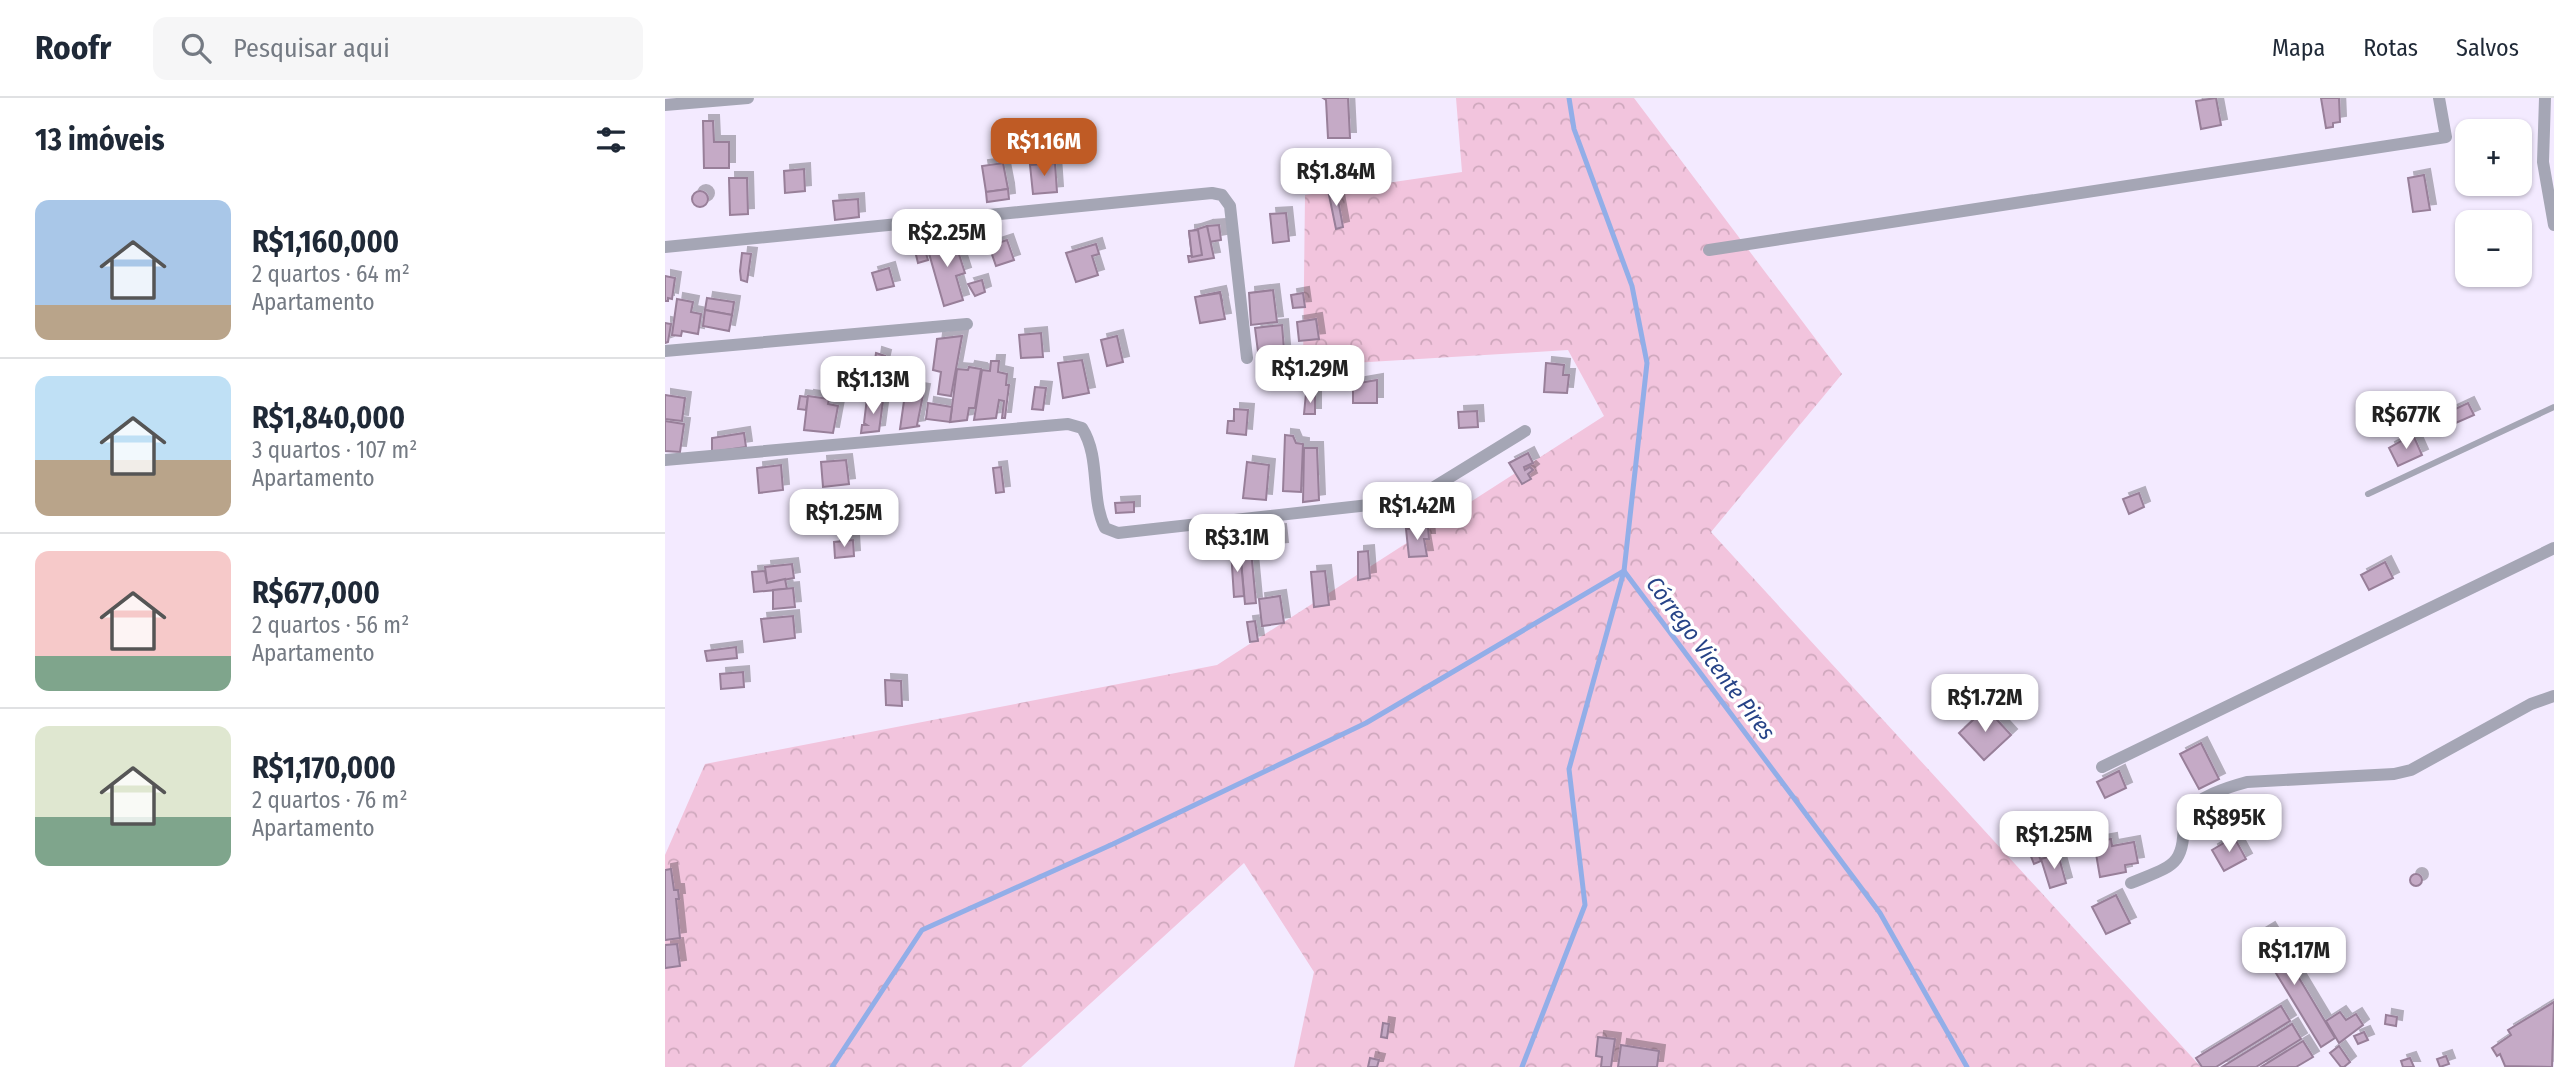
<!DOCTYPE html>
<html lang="pt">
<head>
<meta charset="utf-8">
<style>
	:root { --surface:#fff; --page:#f6f6f7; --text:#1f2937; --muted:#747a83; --line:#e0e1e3; --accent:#bf5b25 }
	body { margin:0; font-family:"Fira Sans Condensed",sans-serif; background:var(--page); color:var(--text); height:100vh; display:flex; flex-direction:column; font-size:26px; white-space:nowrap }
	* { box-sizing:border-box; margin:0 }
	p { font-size:23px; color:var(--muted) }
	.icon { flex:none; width:38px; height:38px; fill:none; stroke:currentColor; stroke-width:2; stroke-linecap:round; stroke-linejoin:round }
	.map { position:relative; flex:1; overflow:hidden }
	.side { display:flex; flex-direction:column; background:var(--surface); width:665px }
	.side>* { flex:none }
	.controls { position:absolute; left:1790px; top:21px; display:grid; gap:14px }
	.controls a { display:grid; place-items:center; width:77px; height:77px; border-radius:14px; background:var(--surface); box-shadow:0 2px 5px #0004; font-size:35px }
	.price { position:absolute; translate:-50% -60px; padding:0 16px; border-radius:14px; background:#fff; color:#222; font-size:23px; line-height:46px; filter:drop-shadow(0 2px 4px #0008) }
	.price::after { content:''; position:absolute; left:50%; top:42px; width:21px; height:16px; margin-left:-10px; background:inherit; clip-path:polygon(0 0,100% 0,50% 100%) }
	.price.selected { background:var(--accent); color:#fff }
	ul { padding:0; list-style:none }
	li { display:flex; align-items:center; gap:21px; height:175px; padding:0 35px }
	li+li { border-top:2px solid var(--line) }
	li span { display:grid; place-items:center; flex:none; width:196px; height:140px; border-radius:14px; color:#555 }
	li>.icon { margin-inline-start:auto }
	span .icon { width:84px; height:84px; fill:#fffc; stroke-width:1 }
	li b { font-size:30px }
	h2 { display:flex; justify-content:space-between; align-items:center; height:84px; padding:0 35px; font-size:30px }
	header { display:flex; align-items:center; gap:42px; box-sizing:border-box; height:98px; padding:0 35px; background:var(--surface); border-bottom:2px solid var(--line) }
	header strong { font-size:33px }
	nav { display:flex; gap:38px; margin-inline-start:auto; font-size:24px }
	.search { width:490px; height:63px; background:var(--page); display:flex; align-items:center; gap:18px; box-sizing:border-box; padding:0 24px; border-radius:14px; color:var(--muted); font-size:26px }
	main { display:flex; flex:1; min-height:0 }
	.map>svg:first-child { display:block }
</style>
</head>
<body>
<header>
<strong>Roofr</strong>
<div class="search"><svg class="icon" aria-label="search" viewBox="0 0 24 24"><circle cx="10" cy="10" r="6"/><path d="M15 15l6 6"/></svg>Pesquisar aqui</div>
<nav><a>Mapa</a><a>Rotas</a><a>Salvos</a></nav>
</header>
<main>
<section class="side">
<h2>13 imóveis<svg class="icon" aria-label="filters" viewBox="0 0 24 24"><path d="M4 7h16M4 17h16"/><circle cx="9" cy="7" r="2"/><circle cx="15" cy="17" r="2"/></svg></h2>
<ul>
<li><span style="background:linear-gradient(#a9c7e8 75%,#b9a48a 0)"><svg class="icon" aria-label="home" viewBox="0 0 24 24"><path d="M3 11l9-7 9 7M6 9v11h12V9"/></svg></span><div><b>R$1,160,000</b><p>2 quartos · 64 m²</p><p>Apartamento</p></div></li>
<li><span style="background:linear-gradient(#bfe0f5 60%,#b9a48a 0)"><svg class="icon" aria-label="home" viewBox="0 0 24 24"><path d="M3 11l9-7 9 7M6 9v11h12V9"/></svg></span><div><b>R$1,840,000</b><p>3 quartos · 107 m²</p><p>Apartamento</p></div></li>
<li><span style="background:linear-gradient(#f6c9c9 75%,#7fa58c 0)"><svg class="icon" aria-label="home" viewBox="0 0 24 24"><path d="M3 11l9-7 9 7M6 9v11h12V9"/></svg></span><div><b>R$677,000</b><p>2 quartos · 56 m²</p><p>Apartamento</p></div></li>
<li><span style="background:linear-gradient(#dfe7d0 65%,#7fa58c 0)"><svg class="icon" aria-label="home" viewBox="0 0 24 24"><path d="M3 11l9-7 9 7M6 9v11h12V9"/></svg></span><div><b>R$1,170,000</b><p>2 quartos · 76 m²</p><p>Apartamento</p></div></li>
</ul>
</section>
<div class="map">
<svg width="1889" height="969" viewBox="0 0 1889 969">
	<defs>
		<pattern id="forest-crowns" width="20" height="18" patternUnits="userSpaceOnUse" patternTransform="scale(1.75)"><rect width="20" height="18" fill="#f2c4dd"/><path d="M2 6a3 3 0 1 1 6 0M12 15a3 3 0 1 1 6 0" fill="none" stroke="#cfa8bd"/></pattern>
		<filter id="shadow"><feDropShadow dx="6" dy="-6" stdDeviation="0" flood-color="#0004"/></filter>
	</defs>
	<rect width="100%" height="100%" fill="#f3eaff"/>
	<path fill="url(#forest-crowns)" d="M791 0H969L1177 276 1046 434 1536 969H629L649 874 579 765 356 969H0V757L40 666 552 567 939 318 903 252 638 268 640 97 797 74Z"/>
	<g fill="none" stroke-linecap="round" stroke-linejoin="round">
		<g stroke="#92aee8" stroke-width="5">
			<path d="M904 0 909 31 967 188 982 265 959 473 1215 815 1302 969"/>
			<path d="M167 969 257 832 448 746 701 625 959 473"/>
			<path d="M857 969 920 807 904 671 959 473"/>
		</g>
	</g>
	<g fill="#c5aac6" stroke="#987f99" stroke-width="2" filter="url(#shadow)">
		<path d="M658 0H683L685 40H663L661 2Z"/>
		<path d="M1551 0 1556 27 1536 31 1531 3Z"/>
		<path d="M1656 0H1674L1675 24 1668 25V29L1661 30Z"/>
		<path d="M38 23H48L49 44H64V70H39Z"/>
		<path d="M338 65 343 91 321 94 317 68Z"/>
		<path d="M390 65 392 94 368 96 365 67Z"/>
		<path d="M139 71 140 93 120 95 119 73Z"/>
		<path d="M1759 77 1765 112 1748 114 1743 80Z"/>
		<path d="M64 80H82L83 116 65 117Z"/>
		<path d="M343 91 344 101 322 104 321 94Z"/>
		<path d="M671 91 678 129 671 131 663 92Z"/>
		<circle cx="35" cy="101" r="8"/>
		<path d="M193 101 194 119 170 122 168 103Z"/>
		<path d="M621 115 624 143 608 145 605 116Z"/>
		<path d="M554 127 556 142 544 144 542 128Z"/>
		<path d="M542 128 549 160 524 164 523 158H527L524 134Z"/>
		<path d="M533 132 537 157 527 159 524 133Z"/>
		<path d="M255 136 263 162 253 165 246 137Z"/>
		<path d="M279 140 280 143 289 141 300 175 291 178 298 202 279 208 261 145Z"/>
		<path d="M342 142 349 162 331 168 324 148Z"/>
		<path d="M431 146 434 156 427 158 433 177 411 184 401 155Z"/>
		<path d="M77 155 86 156 82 184 76 182 75 173Z"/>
		<path d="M224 170 229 188 212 192 207 175Z"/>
		<path d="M0 178 10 180 7 201 3 200V203H0Z"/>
		<path d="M317 182 320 194 310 198 303 186Z"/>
		<path d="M608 192 612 224 586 227 584 195Z"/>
		<path d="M555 194 557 203 537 207 535 198Z"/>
		<path d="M555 195 560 221 535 225 530 199Z"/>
		<path d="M638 195 640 209 628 210 626 197Z"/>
		<path d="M42 200 69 204 67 217 40 212Z"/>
		<path d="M12 201 28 204 26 214 36 216 33 236 17 233 16 238 7 237Z"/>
		<path d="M40 212 67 217 64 233 38 228Z"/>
		<path d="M651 221 654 241 634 243 632 224Z"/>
		<path d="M0 225 6 226 3 244 0 245Z"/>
		<path d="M617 227 621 276 596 278 590 230Z"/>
		<path d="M376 235 378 259 356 260 354 237Z"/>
		<path d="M297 238 286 298 273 296 276 274 268 272 272 241Z"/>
		<path d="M452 238 458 264 442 268 436 242Z"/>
		<path d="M211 255 220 258 217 271 209 269Z"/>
		<path d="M417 262 424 295 398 300 393 265Z"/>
		<path d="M326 263H334L333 274 342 276 341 287H344L340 320H337L339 303 334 302 331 320 309 322 317 272 325 273Z"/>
		<path d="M881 265 899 267 898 277H904L902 295 879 294Z"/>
		<path d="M304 269 316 271 310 310H304L302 322 285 324 292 271 303 272Z"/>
		<path d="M712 282V305H688V286Z"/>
		<path d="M241 289 259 292 252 327 255 328 235 331Z"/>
		<path d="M370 289 381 290 378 312 367 311Z"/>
		<path d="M641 295 650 298V316H639Z"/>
		<path d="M0 297 20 300 17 323 0 321Z"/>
		<path d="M135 298 143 299 141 312 133 311Z"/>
		<path d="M143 298 164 301 163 306 173 308 168 335 139 332Z"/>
		<path d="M202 300 218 303 214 333 196 335 197 327H202L199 325Z"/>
		<path d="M263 305 287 309 285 324 261 321Z"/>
		<path d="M1803 305 1809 317 1777 331 1771 320Z"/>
		<path d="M569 311 583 312 581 337 562 335 563 323H569Z"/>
		<path d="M812 313 813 329 794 330 793 314Z"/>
		<path d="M0 323 19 326 15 354 0 353Z"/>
		<path d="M79 335 81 349 47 354V340Z"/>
		<path d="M620 337 628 338 631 345 638 346 636 394 618 393Z"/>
		<path d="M1745 338 1749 339 1757 357 1733 368 1724 350Z"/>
		<path d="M639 350H652L654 402 638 404Z"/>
		<path d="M863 355 868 365 859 369 860 372 865 369 868 372 863 376 866 381 857 386 844 365Z"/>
		<path d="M181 362 184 386 158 389 156 364Z"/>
		<path d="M582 364 604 367 601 402 578 400Z"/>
		<path d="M116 367 118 392 94 395 92 370Z"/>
		<path d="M336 369 339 394 331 395 328 370Z"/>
		<path d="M1474 395 1479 409 1464 416 1458 401Z"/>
		<path d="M469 404V414L451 415 450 405Z"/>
		<path d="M203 414 205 434 178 436 176 417Z"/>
		<path d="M763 429 764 441H759L762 458 744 459 741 431Z"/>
		<path d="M615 432 617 450 606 451 605 433Z"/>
		<path d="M188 442 189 458 170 460 169 444Z"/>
		<path d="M575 452H586L591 505 580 506Z"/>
		<path d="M575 452 579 498 569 499 566 453Z"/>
		<path d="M703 453 705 480 693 482V454Z"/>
		<path d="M1720 464 1728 480 1704 492 1696 477Z"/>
		<path d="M127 466 129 480 102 485 100 469Z"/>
		<path d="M100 473 102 485 120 481 122 491 89 494 87 474Z"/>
		<path d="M660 473 664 507 649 509 646 474Z"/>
		<path d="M128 490 130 509 108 511V492Z"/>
		<path d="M615 498 619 525 597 528 594 501Z"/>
		<path d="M128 518 130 540 99 544 96 521Z"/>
		<path d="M590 523 593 543 585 544 582 524Z"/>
		<path d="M71 549 72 560 42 563 40 553Z"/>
		<path d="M78 574 79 589 56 591 55 576Z"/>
		<path d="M220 582 236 583 237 608 221 607Z"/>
		<path d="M1321 610 1346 637 1319 662 1294 635Z"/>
		<path d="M1536 645 1554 681 1534 691 1515 656Z"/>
		<path d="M1454 673 1461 690 1440 700 1432 684Z"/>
		<path d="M1569 739 1581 761 1559 773 1547 752Z"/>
		<path d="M1446 741 1447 748 1469 744 1473 765 1460 767 1461 774 1435 779 1429 744Z"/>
		<path d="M1372 753 1376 763 1369 766 1365 756Z"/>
		<path d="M1393 756 1401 785 1385 790 1376 761Z"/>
		<path d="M6 771 9 792H13L14 801H11L15 840 0 842V772Z"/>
		<circle cx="1751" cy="782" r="6"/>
		<path d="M1451 797 1465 825 1441 836 1427 809Z"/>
		<path d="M1604 830 1670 940 1656 949 1589 839Z"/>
		<path d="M12 846 15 868 0 870V847Z"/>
		<path d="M1889 904 1887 969 1840 968 1835 956 1832 958 1827 950 1846 937 1843 932Z"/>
		<path d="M1616 908 1625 923 1551 969H1537L1531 960Z"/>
		<path d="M1675 914 1681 922 1691 916 1698 927 1674 945 1661 923Z"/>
		<path d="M1721 917 1732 919 1731 928 1720 926Z"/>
		<path d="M718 925 724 926 722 940 716 939Z"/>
		<path d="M1627 926 1636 941 1591 969H1557Z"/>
		<path d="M1699 934 1703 942 1693 946 1689 938Z"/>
		<path d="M933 939 950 941 946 969H936L937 959 931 958Z"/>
		<path d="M1638 943 1648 959 1631 969H1596Z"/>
		<path d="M956 947 994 953 992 969H953Z"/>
		<path d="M1674 948 1685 964 1679 969H1676L1665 955Z"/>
		<path d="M1781 958 1784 966 1775 969 1772 961Z"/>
		<path d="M705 960 714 962 712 969H703Z"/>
		<path d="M1745 960 1749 969H1738L1736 963Z"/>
	</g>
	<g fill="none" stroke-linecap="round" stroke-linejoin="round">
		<path stroke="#a5a6b5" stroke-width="6" d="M1703 396 1889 309"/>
		<g stroke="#a5a6b5" stroke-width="12">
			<path d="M1880 0 1878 64 1889 127"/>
			<path d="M0 7 83 0"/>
			<path d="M0 149 547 95 557 97 565 108 582 260"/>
			<path d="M1044 152 1781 39 1774 0"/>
			<path d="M0 253 302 226"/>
			<path d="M0 362 403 326 417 330C436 360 425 399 440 430L453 435 722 405 756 397 860 333"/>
			<path d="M1437 669 1889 450"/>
			<path d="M1466 785C1512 766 1519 768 1519 716 1535 698 1560 690 1582 684L1729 676 1746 672 1866 606 1889 598"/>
		</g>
	</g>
	<g text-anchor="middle" stroke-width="7" stroke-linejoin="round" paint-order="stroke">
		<g font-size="23" font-style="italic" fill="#264387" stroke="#fff">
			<text transform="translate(1046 560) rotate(53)" y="8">Córrego Vicente Pires</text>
		</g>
	</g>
</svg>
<div class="controls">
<a>+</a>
<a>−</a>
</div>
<b class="price selected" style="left:379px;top:80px">R$1.16M</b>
<b class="price" style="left:671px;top:110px">R$1.84M</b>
<b class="price" style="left:282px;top:171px">R$2.25M</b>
<b class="price" style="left:645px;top:307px">R$1.29M</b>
<b class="price" style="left:208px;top:318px">R$1.13M</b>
<b class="price" style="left:1741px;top:353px">R$677K</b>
<b class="price" style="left:752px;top:444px">R$1.42M</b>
<b class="price" style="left:179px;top:451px">R$1.25M</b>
<b class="price" style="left:572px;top:476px">R$3.1M</b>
<b class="price" style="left:1320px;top:636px">R$1.72M</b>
<b class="price" style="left:1564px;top:756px">R$895K</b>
<b class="price" style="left:1389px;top:773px">R$1.25M</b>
<b class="price" style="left:1629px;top:889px">R$1.17M</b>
</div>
</main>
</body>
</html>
